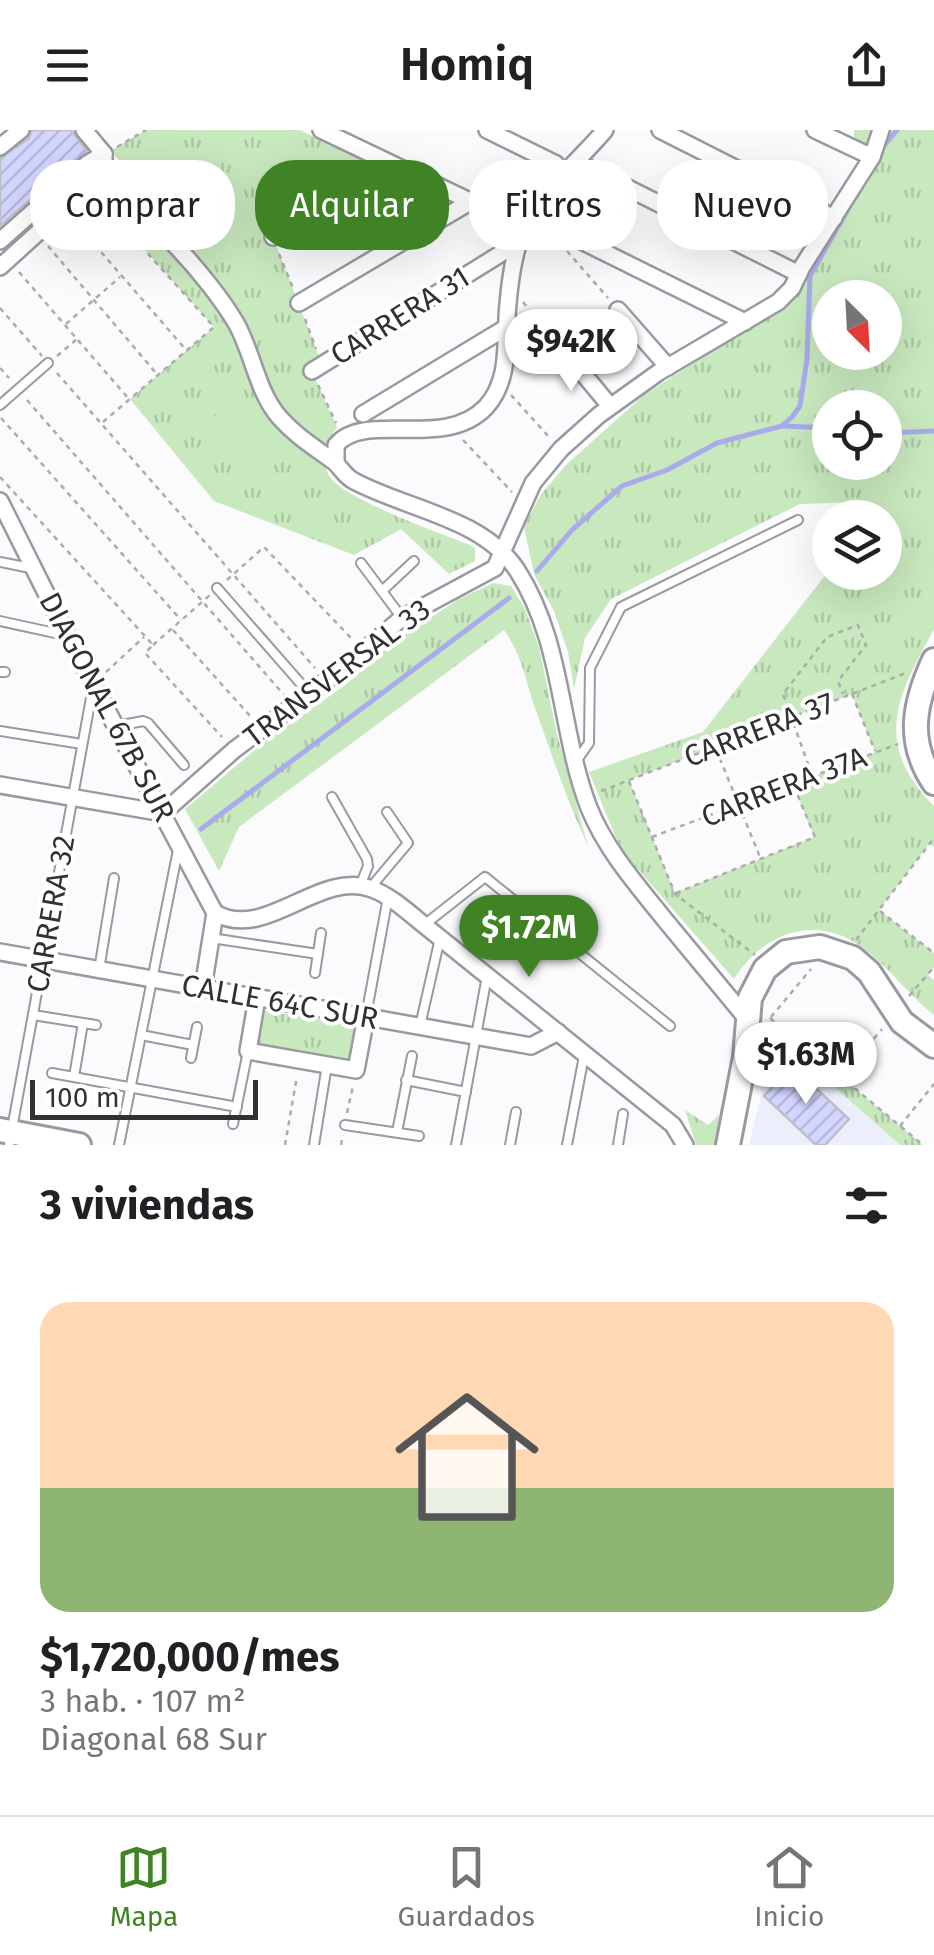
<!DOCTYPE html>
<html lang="es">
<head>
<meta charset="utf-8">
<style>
	:root { --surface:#fff; --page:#f6f6f6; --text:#202124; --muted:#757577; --line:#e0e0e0; --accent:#408325 }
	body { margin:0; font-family:"Fira Sans",sans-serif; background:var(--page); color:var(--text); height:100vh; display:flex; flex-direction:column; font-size:38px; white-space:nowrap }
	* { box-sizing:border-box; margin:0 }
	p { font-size:32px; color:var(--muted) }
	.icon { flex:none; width:55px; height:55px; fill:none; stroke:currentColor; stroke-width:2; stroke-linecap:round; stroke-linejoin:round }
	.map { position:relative; height:1015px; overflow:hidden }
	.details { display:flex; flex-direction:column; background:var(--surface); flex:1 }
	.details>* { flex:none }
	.hud { position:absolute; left:30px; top:30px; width:875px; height:90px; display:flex; gap:20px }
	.needle { width:65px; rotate:156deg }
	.tools { position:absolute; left:812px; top:150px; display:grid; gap:20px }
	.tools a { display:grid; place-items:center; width:90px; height:90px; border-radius:50%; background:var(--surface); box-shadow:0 10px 40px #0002; font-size:50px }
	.scale { position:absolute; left:30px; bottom:25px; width:228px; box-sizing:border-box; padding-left:10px; border:5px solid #313134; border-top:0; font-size:28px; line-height:35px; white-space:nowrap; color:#313134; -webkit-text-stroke:8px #fff; paint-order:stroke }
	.price { position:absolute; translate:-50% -85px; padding:0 22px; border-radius:35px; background:#fff; color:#222; font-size:32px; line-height:65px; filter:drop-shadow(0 2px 5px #0008) }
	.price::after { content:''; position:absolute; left:50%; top:60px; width:30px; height:22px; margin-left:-15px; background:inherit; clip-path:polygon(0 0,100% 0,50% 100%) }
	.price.selected { background:var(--accent); color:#fff }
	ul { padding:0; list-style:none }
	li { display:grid; align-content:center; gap:20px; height:530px; padding:0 40px }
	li+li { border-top:2px solid var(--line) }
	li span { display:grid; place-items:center; height:310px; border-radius:30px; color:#555 }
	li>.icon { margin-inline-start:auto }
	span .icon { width:180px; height:180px; fill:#fffc; stroke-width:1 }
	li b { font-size:42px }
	h2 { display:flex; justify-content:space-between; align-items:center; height:120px; padding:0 40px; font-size:42px }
	.chip { padding:0 35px; border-radius:40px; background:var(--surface); box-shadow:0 10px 40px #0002; font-size:35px; line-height:90px }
	.chip.selected { background:var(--accent); color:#fff }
	header { display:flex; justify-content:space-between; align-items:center; height:130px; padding:0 40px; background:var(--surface); font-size:45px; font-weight:600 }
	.menu { display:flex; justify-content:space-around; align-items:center; height:140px; border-top:2px solid var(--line); background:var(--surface); font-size:28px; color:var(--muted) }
	.menu a { display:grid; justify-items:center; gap:5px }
	.menu .selected { color:var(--accent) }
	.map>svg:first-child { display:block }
</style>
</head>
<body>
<header><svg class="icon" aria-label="menu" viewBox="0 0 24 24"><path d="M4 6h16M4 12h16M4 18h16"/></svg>Homiq<svg class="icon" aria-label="share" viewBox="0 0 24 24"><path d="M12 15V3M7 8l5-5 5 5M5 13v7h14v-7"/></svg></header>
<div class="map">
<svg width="934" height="1015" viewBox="0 0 934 1015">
	<defs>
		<pattern id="grass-tufts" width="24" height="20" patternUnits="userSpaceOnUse" patternTransform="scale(2.5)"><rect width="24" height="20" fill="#c8e8be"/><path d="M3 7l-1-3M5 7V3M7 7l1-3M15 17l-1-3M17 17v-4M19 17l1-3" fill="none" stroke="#acc7a4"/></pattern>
		<pattern id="building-hatch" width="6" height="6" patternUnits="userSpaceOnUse" patternTransform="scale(2.5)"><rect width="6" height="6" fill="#d3d6ff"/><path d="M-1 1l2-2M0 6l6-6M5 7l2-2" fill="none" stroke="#b6b8db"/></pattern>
	</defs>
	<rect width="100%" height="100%" fill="#fbfbfe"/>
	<path fill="#eceefc" d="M776 905 900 1015H749Z"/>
	<g fill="url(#grass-tufts)" fill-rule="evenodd">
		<path d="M146 0H300L379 38 273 107 322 234 312 242 337 297C327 312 318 329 330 347 344 369 442 404 470 415L475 418V431L449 444 401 399 354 425 214 371 130 269 214 197 94 63 124 35 110 21Z"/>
		<path d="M854 0H934V499C898 565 871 613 934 676V717L929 714 879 780 934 823V837L928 845 934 850V885C911 867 894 844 872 825 824 782 767 797 734 849L621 720 589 642 703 602 830 439V442H885V388L870 387 875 381 862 372 800 374 611 469 585 508 574 559 568 522 554 481 534 444 524 397 541 364 567 334 644 265 767 186 874 21 854 9ZM830 168H885V222H830ZM830 278H885V332H830ZM852 564 875 622 793 654 814 707 675 763 629 650Z"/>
		<path d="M493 453 511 456 525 479 539 517 557 604 588 716C567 671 552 625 535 578 524 546 524 530 504 500L239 697 219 741 185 679 268 609 344 556 397 510 459 469Z"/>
		<path d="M261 880 356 895 350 931 255 916Z"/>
		<path d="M779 896 923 1015H900L776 905Z"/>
		<path d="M685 980 708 995 719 985 714 1015H696Z"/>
	</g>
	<path fill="#c8e8be" d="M232 265 288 311 264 339 209 294Z"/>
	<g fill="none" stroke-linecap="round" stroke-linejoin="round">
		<g stroke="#a9abed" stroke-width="5">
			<path d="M883 17 897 0"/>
			<path d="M783 296 830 298"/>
			<path d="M885 303 934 301"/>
			<path d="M537 441 572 400 622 356 667 340 717 313 782 296 792 287 800 276 807 229 810 146 848 79"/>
			<path d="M201 699 509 468"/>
		</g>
	</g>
	<g fill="url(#building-hatch)" stroke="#bebfc6" stroke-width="2.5">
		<path d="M32 0H71L87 21 0 96V28L28 9Z"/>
		<path d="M792 936 849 989 825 1015H816L764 966Z"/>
	</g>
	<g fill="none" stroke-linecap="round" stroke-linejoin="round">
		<g stroke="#999aa1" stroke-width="12">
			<g id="lane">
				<path d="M0 275 48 233"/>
				<path d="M0 432 35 439"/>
				<path d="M361 433 402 488"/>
				<path d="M217 458 309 563"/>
				<path d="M382 461 414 431"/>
				<path d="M0 491 64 505"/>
				<path d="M0 542H5"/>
				<path d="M117 596 143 591 148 593 184 635"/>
				<path d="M0 601 82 614"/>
				<path d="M575 633 589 613 590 538 621 477 798 390"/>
				<path d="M332 667 367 729 368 736 360 756"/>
				<path d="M371 757 408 713 387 682"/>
				<path d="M424 795 485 747 670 896"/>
				<path d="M211 808 318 824"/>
				<path d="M99 840 114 748"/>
				<path d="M315 843 321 803"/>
				<path d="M33 885 96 895"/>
				<path d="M366 886 388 767"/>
				<path d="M420 896 440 808"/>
				<path d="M141 905 193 915"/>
				<path d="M191 928 197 897"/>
				<path d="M52 943 237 977"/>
				<path d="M74 947 83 893"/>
				<path d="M406 950 466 962"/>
				<path d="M233 994 248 921"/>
				<path d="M345 995 419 1006"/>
				<path d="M397 1002 412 926"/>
				<path d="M9 1015 93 557"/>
				<path d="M119 1015 178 720"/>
				<path d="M314 1015 327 935"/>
				<path d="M456 1015 487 846"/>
				<path d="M510 1015 516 982"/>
				<path d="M567 1015 584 926"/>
				<path d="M618 1015 623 984"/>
			</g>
		</g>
		<g stroke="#999aa1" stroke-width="20">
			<g id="street">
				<path d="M84 0 104 24"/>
				<path d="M321 0 524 97"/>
				<path d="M487 0 556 34"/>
				<path d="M660 0 834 88"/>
				<path d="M815 0 872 27"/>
				<path d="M0 17 21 0"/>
				<path d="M578 33 799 144"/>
				<path d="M89 57C137 62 212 152 236 193 253 223 257 262 280 288 296 306 314 317 333 331 341 337 344 346 354 351 406 379 483 388 517 440 564 513 559 600 589 678 606 720 637 755 665 790 692 823 720 856 747 889"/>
				<path d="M529 85 745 192"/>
				<path d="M273 107 276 101 389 33"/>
				<path d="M0 111 87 34 104 24"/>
				<path d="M0 137 97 49 104 39V24"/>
				<path d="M299 173 470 72"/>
				<path d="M618 180 668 237"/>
				<path d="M566 223 610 276"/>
				<path d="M312 241 518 113"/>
				<path d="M363 284 507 197"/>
				<path d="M336 333V315C365 280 444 321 486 277 512 248 504 209 508 174 510 149 514 123 523 99 536 66 581 29 605 0"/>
				<path d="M0 371 67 505 215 783"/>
				<path d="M0 655 163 683 234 620 342 539 402 488 495 438 533 353 561 319 599 285 659 242 778 172 792 158 802 137 872 27 881 0"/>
				<path d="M215 783C266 812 319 739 372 759 391 766 408 782 424 795L673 995 685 1015"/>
				<path d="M0 822 531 916 558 902"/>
				<path d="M203 858 215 783"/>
				<path d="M257 868 248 921 356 940 366 887"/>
			</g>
		</g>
		<g stroke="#999aa1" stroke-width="28">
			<g id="secondary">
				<path d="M934 530C914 573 906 611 934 653"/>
				<path d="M0 1000 79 1015"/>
				<path d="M728 1015 745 927 750 868 765 839 786 822 820 817 853 828 869 842 902 892 934 916"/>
			</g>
		</g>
		<g stroke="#acacaf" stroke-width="2.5" stroke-dasharray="5 5" stroke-linecap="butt">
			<path d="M117 17 146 0"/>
			<path d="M75 92 187 221"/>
			<path d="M48 116 156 243"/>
			<path d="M567 121 608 168"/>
			<path d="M279 124 293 158"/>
			<path d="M19 142 128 268"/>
			<path d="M523 172 556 212"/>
			<path d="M0 178 42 226"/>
			<path d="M305 189 316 219"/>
			<path d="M66 194 120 147"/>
			<path d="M57 226 77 209"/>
			<path d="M0 238 9 248"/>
			<path d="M57 243 315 538"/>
			<path d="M318 255 336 293"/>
			<path d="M511 265 549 307"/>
			<path d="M27 270 284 565"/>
			<path d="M1 288 181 490"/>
			<path d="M103 292 214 197 113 85"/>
			<path d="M463 310 512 362"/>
			<path d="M0 347 153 515 145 523 222 607"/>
			<path d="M227 450 264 417 352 509"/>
			<path d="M173 500 251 587"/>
			<path d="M153 515 210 465"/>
			<path d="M106 542 144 507"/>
			<path d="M852 564 875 621"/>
			<path d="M716 619 760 727"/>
			<path d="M812 645 783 564 827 507 858 495 866 515 838 551 843 564"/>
			<path d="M629 651 675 764 755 825"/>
			<path d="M601 661 906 543"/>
			<path d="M652 707 898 614"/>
			<path d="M676 763 815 707 793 654"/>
			<path d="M880 781 934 823"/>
			<path d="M856 810 934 708"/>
			<path d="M909 866 934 837"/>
			<path d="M771 887 811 839"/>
			<path d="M770 888 923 1015"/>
			<path d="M842 947 882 899"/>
			<path d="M347 983 353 956"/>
			<path d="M900 996 934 954"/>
			<path d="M285 1015 297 946"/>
			<path d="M341 1015 343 1005"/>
		</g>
		<use href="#lane" stroke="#fff" stroke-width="8"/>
		<use href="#street" stroke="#fff" stroke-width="15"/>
		<use href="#secondary" stroke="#fff" stroke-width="22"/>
	</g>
	<g text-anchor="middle" stroke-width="8" stroke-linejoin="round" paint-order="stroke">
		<g font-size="30" fill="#313134" stroke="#fff">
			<text transform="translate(400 186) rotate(-32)" y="10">CARRERA 31</text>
			<text transform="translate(337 543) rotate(-37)" y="10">TRANSVERSAL 33</text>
			<text transform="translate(107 577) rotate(62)" y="10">DIAGONAL 67B SUR</text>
			<text transform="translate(759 600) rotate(-21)" y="10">CARRERA 37</text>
			<text transform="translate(784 657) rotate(-21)" y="10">CARRERA 37A</text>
			<text transform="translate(51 784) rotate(-80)" y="10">CARRERA 32</text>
			<text transform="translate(280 872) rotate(10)" y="10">CALLE 64C SUR</text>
		</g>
	</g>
</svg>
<div class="tools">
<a><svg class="needle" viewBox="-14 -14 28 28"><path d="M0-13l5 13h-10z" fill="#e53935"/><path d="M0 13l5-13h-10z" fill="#757577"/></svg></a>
<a><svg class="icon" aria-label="locate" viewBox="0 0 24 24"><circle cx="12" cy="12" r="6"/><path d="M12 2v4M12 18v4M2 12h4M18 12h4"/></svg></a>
<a><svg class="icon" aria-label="layers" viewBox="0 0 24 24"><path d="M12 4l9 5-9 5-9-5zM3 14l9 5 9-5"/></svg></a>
</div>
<div class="scale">100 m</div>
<b class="price" style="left:571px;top:264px">$942K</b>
<b class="price selected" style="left:529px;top:850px">$1.72M</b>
<b class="price" style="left:806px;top:977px">$1.63M</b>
<div class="hud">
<a class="chip">Comprar</a>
<a class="chip selected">Alquilar</a>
<a class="chip">Filtros</a>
<a class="chip">Nuevo</a>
</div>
</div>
<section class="details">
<h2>3 viviendas<svg class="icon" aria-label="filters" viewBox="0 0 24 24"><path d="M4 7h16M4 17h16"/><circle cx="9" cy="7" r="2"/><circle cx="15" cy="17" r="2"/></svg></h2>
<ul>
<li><span style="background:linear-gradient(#ffd9b3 60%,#8fb573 0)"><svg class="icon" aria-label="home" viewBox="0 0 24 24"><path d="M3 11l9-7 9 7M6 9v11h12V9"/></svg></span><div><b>$1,720,000/mes</b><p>3 hab. · 107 m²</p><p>Diagonal 68 Sur</p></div></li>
</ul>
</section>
<nav class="menu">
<a class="selected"><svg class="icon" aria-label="map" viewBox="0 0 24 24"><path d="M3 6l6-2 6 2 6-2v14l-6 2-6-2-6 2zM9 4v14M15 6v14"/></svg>Mapa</a>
<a><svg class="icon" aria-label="saved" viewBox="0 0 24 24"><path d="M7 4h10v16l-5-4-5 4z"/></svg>Guardados</a>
<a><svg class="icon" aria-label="home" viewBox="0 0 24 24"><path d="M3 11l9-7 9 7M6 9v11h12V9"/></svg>Inicio</a>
</nav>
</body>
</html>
